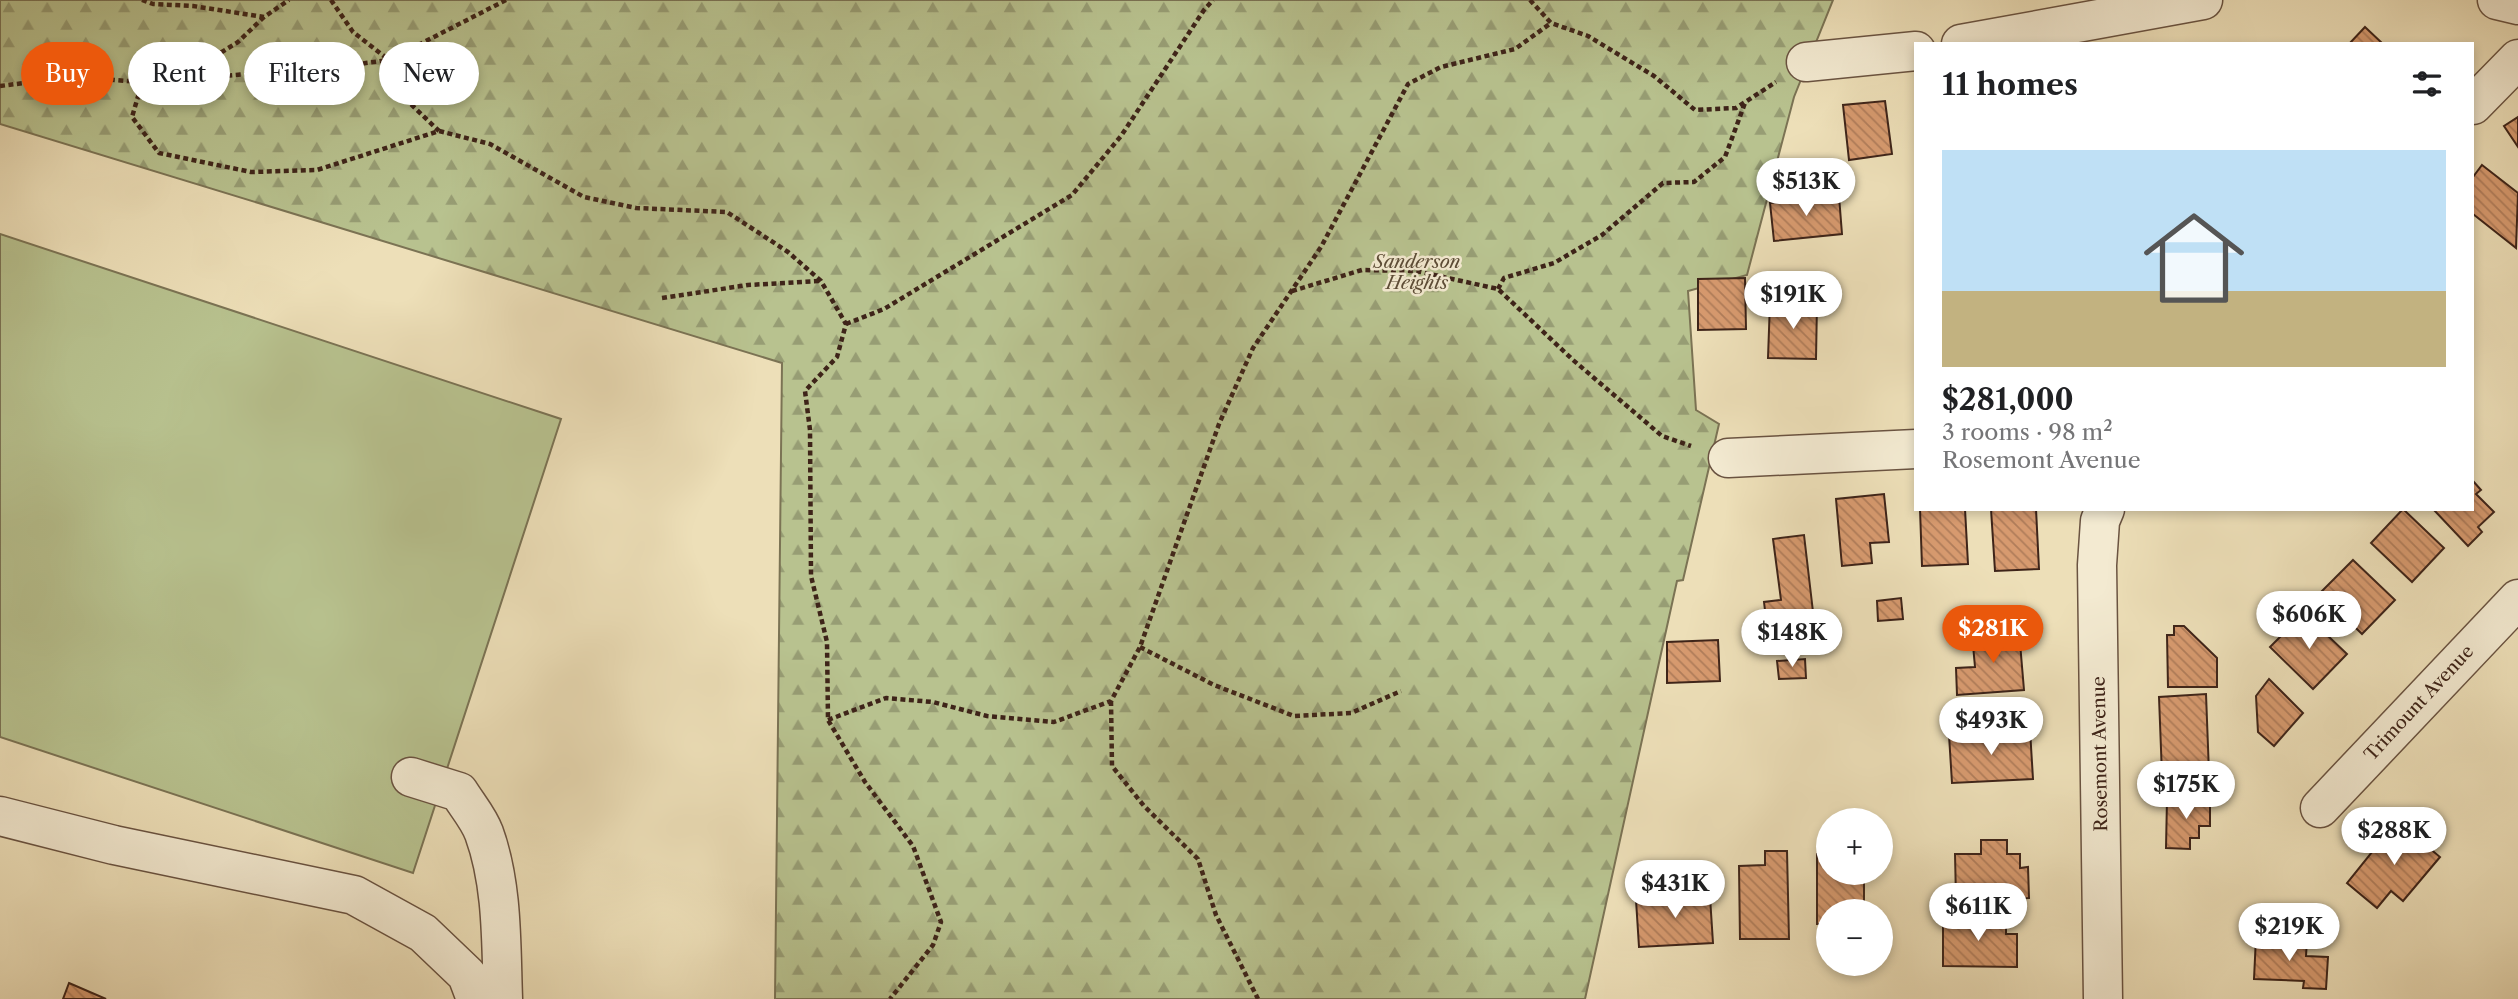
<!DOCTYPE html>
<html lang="en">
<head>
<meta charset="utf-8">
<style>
	:root { --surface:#fff; --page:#f2f2f2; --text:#202124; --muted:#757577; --accent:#ea580c }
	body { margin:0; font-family:"Libre Caslon Text",serif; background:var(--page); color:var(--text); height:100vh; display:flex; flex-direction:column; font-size:26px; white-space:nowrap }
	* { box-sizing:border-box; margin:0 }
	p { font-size:23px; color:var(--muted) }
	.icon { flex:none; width:38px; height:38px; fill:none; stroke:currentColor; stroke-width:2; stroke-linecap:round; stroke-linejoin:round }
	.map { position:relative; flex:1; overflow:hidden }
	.sheet { position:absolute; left:1914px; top:42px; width:560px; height:469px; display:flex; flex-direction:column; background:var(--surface); border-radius:0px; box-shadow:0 4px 10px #0003 }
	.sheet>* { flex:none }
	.guide { position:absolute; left:21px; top:42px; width:665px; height:63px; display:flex; gap:14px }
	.buttons { position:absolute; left:1816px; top:808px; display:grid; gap:14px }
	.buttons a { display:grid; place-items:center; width:77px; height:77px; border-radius:50%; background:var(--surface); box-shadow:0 4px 10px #0003; font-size:35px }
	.price { position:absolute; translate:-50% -60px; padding:0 16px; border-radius:24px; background:#fff; color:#222; font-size:23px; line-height:46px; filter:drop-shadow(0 2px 4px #0008) }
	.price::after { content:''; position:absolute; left:50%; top:42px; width:21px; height:16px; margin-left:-10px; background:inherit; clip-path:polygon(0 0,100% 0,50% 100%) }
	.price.on { background:var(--accent); color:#fff }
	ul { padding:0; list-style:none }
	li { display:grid; align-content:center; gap:14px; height:371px; padding:0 28px }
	li span { display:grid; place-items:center; height:217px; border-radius:0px; color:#555 }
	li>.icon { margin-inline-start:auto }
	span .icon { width:126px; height:126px; fill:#fffc; stroke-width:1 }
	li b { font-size:30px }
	h2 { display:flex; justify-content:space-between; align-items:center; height:84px; padding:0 28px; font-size:30px }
	.pill { padding:0 24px; border-radius:32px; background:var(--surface); box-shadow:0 4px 10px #0003; font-size:24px; line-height:63px }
	.pill.on { background:var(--accent); color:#fff }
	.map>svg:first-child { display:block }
</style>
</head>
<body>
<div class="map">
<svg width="2518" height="999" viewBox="0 0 2518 999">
	<defs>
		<pattern id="forest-firs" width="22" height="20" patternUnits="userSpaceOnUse" patternTransform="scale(1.75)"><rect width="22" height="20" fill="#b8c28f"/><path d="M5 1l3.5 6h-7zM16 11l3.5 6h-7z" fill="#979d74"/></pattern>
		<pattern id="building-back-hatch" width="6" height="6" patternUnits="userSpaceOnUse" patternTransform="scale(1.75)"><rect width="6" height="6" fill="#d79a6f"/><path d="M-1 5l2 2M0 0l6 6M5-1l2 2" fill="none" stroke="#b07d5a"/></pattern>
	</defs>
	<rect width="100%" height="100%" fill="#eddfb8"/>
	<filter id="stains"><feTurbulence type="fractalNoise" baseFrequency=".00286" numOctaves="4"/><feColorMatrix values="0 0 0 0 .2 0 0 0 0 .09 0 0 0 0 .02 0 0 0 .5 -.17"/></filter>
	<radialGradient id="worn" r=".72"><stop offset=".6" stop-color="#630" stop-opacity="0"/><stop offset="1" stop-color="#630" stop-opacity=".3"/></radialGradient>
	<path fill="#b8c28f" stroke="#7b7354" stroke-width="2" d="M0 234 561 419 413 873 0 737Z"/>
	<path fill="url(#forest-firs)" stroke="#7b7354" stroke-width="2" d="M0 0H1833L1794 97 1747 275 1688 291 1696 410 1719 424 1683 580 1677 581 1585 999H775L782 363 0 124Z"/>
	<g fill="url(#building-back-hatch)" stroke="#3e2419" stroke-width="2">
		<path d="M2365 27 2383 44H2349Z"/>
		<path d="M1885 101 1892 154 1849 160 1843 105Z"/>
		<path d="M2518 117V147L2504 126Z"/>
		<path d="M2482 165 2518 193 2516 248 2473 214V177Z"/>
		<path d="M1839 196 1842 234 1774 241 1770 203Z"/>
		<path d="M1745 278 1746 329 1698 330V279Z"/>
		<path d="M1770 302 1817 303 1816 359 1768 358Z"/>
		<path d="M2473 481 2481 490 2476 494 2494 512 2478 527 2482 532 2468 546 2433 509H2473Z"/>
		<path d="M1884 494 1889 542 1870 543 1872 563 1842 566 1836 499Z"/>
		<path d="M1920 509H1965L1968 564 1922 566Z"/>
		<path d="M1991 509H2036L2039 569 1995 571Z"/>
		<path d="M2403 509 2444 548 2412 582 2371 543Z"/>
		<path d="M1804 535 1815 629 1768 635 1764 602 1781 600 1773 539Z"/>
		<path d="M2353 560 2395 600 2362 634 2320 593Z"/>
		<path d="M1901 598 1903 619 1878 621 1877 601Z"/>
		<path d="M2304 613 2347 654 2313 689 2270 647Z"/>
		<path d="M2174 626H2184L2217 658V687H2168L2167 635H2174Z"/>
		<path d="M2019 631 2024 690 1957 695 1956 668 1975 667 1972 634Z"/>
		<path d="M1718 640 1720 681 1667 683V642Z"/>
		<path d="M1805 659 1806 678 1779 679 1777 661Z"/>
		<path d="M2269 679 2303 713 2274 746 2258 732 2256 696Z"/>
		<path d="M2206 694 2209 773 2162 775 2159 697Z"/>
		<path d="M2030 730 2033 779 1952 783 1949 735Z"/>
		<path d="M2167 799 2210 800V826H2199V838H2190V849L2166 848Z"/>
		<path d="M2397 821 2440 857 2403 901 2391 891 2377 908 2347 883Z"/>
		<path d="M1981 840H2007V854H2020V868L2028 867 2029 898 1956 899 1955 854H1981Z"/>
		<path d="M1765 851H1787L1789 939H1740L1739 866 1765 865Z"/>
		<path d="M1817 854H1829V873H1864V912H1829V924H1817Z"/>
		<path d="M1703 886 1704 898 1710 897 1713 943 1639 947 1636 900 1687 897V887Z"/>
		<path d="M1943 918 2006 919V934H2017V967L1943 966Z"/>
		<path d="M2256 937 2307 940 2306 956 2328 957 2326 989 2303 988 2304 981 2254 979Z"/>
		<path d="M69 983 106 999H63Z"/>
	</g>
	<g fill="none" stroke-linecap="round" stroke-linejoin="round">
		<g stroke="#6a5341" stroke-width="41">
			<g id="minor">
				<path d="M2497 0 2518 5"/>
				<path d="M1961 44 2203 0"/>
				<path d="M1806 62 1916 51"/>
				<path d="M2473 105 2518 59"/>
				<path d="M1728 458 1916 449"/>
				<path d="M411 777 459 792C467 805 479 819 484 833 503 885 501 945 503 999"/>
				<path d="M2320 808 2518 599"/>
				<path d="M0 816 114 845 354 895 423 933 467 975 476 999"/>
				<path d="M2103 999 2097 565 2100 521 2105 509"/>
			</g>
		</g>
		<g stroke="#3e2419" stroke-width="4.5" stroke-dasharray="5 3.5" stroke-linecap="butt">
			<path d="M142 0 153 4 193 6 264 17 289 0"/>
			<path d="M331 0 353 32 389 60 397 91 439 131"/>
			<path d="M1530 0 1551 23 1588 36 1654 76 1695 110 1736 108 1776 82"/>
			<path d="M264 17 238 42 201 65 142 83 132 117 159 153 251 172 317 170 439 131 490 144 584 197 636 208 727 212 788 252 821 281 846 324 837 357 805 391 810 430 811 576 827 642 828 720 865 782 913 846 941 922 933 945 890 999"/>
			<path d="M151 82 343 66 389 60 506 0"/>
			<path d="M0 86 73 77 142 82"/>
			<path d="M1498 289 1504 278 1554 263 1602 235 1663 183 1694 182 1725 157 1745 103"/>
			<path d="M1292 291 1362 270 1416 271 1498 289 1573 360 1662 436 1691 446"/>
			<path d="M662 298 748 285 820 281"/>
			<path d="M846 324 884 309 1072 195 1121 136 1204 10 1213 0"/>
			<path d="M1140 647 1214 685 1294 716 1351 713 1401 691"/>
			<path d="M1111 701 1112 766 1144 806 1198 859 1216 915 1258 999"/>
			<path d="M828 720 886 698 933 702 987 716 1054 722 1111 701 1140 647 1219 424 1253 348 1321 247 1408 84 1441 67 1515 49 1551 23"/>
		</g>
		<use href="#minor" stroke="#f3ead1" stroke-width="38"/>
	</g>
	<g text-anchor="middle" stroke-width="5" stroke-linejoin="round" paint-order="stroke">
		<g font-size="18" font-style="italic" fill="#5c4c36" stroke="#f3ead1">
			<text x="1417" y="268">Sanderson<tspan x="1417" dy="21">Heights</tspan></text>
		</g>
		<g font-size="18" fill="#3e2419" stroke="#f3ead1">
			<text transform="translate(2419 703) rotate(-47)" y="6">Trimount Avenue</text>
			<text transform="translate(2100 754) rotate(-91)" y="6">Rosemont Avenue</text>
		</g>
	</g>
	<rect width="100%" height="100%" filter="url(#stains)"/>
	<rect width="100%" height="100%" fill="url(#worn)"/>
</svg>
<div class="buttons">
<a>+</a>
<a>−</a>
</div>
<b class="price" style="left:1806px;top:218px">$513K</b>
<b class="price" style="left:1793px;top:331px">$191K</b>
<b class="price" style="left:2309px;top:651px">$606K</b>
<b class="price on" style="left:1993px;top:665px">$281K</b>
<b class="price" style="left:1792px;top:669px">$148K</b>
<b class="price" style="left:1991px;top:757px">$493K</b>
<b class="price" style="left:2186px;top:821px">$175K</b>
<b class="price" style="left:2394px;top:867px">$288K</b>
<b class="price" style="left:1675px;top:920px">$431K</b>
<b class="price" style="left:1978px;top:943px">$611K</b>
<b class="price" style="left:2289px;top:963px">$219K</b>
<div class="guide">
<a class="pill on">Buy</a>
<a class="pill">Rent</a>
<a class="pill">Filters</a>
<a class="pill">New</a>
</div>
<section class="sheet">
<h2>11 homes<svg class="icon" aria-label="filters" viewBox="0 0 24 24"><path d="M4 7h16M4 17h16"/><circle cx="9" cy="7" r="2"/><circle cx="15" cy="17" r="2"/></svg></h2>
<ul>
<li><span style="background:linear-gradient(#bfe0f5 65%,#c2b280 0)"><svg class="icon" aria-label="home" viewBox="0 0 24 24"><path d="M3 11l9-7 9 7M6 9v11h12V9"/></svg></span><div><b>$281,000</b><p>3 rooms · 98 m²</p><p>Rosemont Avenue</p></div></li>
</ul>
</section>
</div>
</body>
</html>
